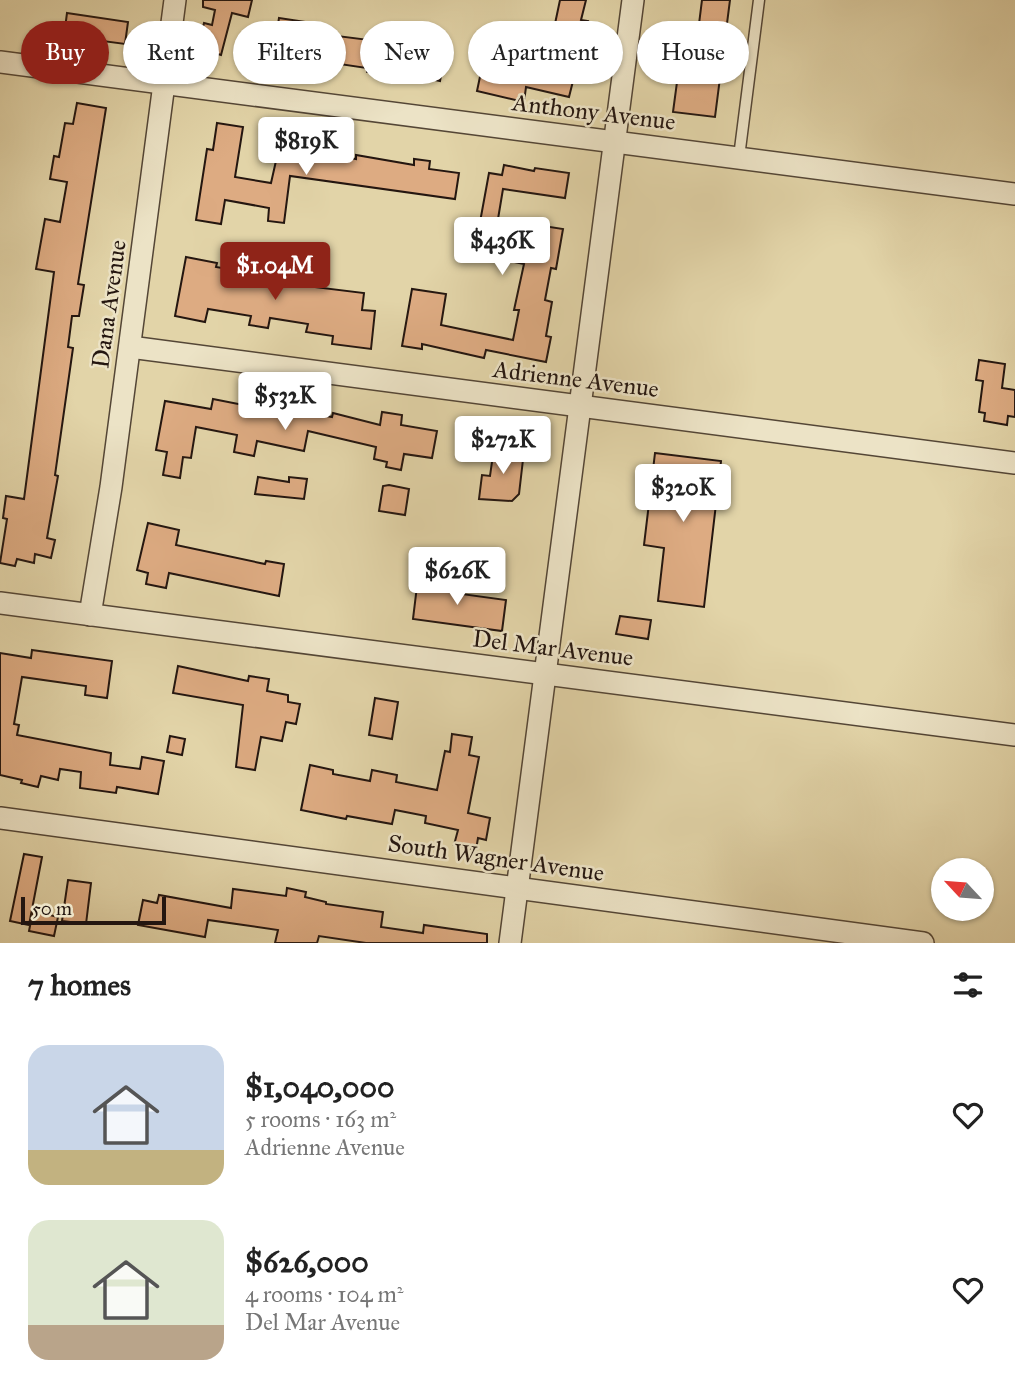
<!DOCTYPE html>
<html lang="en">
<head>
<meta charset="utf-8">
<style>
	:root { --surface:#fff; --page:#f2f2f2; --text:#222; --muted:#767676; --accent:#8f2418 }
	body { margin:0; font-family:"IM FELL Great Primer",serif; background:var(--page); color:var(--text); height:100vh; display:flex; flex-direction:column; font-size:26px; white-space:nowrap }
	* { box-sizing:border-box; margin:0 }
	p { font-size:23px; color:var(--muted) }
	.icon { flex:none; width:38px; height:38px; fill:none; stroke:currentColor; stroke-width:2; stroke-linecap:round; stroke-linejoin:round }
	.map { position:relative; height:943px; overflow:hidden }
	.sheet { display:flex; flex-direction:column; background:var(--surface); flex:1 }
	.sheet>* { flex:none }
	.banner { position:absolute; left:21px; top:21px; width:973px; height:63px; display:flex; gap:14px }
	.needle { width:46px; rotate:296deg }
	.buttons { position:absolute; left:931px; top:858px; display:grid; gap:14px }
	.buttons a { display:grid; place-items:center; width:63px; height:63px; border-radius:50%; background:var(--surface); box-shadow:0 2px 5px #0004; font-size:35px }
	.scale { position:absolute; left:21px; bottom:18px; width:145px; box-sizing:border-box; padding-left:7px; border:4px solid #241610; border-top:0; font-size:19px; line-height:24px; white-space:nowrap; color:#241610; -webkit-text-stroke:5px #ece3c6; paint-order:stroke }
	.price { position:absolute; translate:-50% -60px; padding:0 16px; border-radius:7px; background:#fff; color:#222; font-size:23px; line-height:46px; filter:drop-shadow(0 2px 4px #0008) }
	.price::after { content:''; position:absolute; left:50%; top:42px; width:21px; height:16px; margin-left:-10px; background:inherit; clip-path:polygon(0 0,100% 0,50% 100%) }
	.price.current { background:var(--accent); color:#fff }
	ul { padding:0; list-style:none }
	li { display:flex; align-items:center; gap:21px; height:175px; padding:0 28px }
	li span { display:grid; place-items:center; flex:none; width:196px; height:140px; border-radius:21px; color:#555 }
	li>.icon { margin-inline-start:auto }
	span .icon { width:84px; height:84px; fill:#fffc; stroke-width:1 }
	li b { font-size:30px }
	h2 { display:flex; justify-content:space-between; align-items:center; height:84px; padding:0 28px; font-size:30px }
	.chip { padding:0 24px; border-radius:32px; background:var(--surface); box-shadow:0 2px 5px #0004; font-size:24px; line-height:63px }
	.chip.current { background:var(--accent); color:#fff }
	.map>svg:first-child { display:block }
</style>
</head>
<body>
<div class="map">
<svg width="1015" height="943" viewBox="0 0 1015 943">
	<rect width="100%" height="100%" fill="#e2d4a8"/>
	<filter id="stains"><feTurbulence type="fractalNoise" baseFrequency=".00286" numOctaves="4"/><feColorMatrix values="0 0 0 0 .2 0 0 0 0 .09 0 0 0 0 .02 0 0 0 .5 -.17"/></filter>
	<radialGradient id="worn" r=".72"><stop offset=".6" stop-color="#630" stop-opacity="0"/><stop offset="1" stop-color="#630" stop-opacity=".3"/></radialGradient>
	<g fill="#ddab82" stroke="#241610" stroke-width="2">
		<path d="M203 0H252L248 17 232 13 221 55 198 48 204 23 212 25 215 10 203 7Z"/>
		<path d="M560 0H586L581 20 588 21 569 97 526 87 524 102 477 91 481 72 510 77 515 52 548 57Z"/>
		<path d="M702 0H730L715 117 673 112 677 82 685 83 692 31 698 32Z"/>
		<path d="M67 13 128 22 125 44 64 36Z"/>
		<path d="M279 18 306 22 305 32 393 43 388 75 367 72V68L326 62 328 53 290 47 289 51 274 49Z"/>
		<path d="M426 46 446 50 440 81 421 77Z"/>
		<path d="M77 103 106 108 78 284 84 285 79 316H72L68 347 73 348 55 475 58 476 47 538 55 540 51 558 35 554 34 563 17 559 15 566 0 563 7 519 3 518 6 496 24 499 54 272 36 269 45 219 60 222 67 182 50 179 54 156 59 157 65 123 73 124Z"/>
		<path d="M217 123 243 127 235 177 271 183 278 152 298 156 300 143 317 146 316 153 356 159V155L414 165V159L430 161 429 169 459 173 455 199 290 176 284 223 268 221 269 208 225 200 221 224 196 220 207 149 213 150Z"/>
		<path d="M504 165 534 171 535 168 569 173 565 198 503 189 498 219 563 229 556 269 551 268 545 300 552 302 546 336 551 337 546 362 486 350 484 358 422 344V349L402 346 412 289 446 294 441 325 513 340 519 310H514L524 264 514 262 518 241 478 233 489 173 502 175Z"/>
		<path d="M186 257 217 263 216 267 294 280 295 274 316 277 314 287 364 293 362 310 375 311 371 349 332 344 333 336 306 332 308 324 270 318 268 328 249 325 251 316 208 309 205 322 175 316Z"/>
		<path d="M979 360 1005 364 1002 388 1015 390V417L1008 416 1007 425 984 421 985 413 979 412 983 381 976 380Z"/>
		<path d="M213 399 269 410 270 405 332 417 333 413 380 425 382 412 402 415 401 425 437 431 432 458 404 454 401 470 386 467 387 462 374 459 376 447 308 431 304 451 257 441 254 456 234 452 237 435 196 427 191 458 183 457 180 478 163 475 167 452 156 450 165 401 211 409Z"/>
		<path d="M494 448 524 451 519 494 512 501 479 499 482 475 490 476Z"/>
		<path d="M655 453 721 461 704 607 658 601 664 548 644 545Z"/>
		<path d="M258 477 289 482V477L307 479 304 499 255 494Z"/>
		<path d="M389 485 409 489 405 515 379 511 383 486Z"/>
		<path d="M148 523 179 530 176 545 265 564 266 561 284 564 279 596 169 573 166 588 146 584 148 573 137 570Z"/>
		<path d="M418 578 455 583 454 593 506 600 502 631 413 619Z"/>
		<path d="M620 616 651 620 648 639 616 634Z"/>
		<path d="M32 650 112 661 107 698 85 695 86 686 22 677 14 724 19 725 17 735 111 753 110 765 140 769 142 757 164 761 158 794 117 787 116 793 80 788 81 772 60 769 58 780 41 776 38 787 21 783 22 780 0 775V653L31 658Z"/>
		<path d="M178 666 248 681 249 676 269 679 267 691 288 695V702L300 704 296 724 286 722 282 741 261 737 255 770 236 767 243 705 173 693Z"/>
		<path d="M375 698 398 702 392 739 369 735Z"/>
		<path d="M452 734 472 737 469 755 479 757 468 813 490 818 486 840 478 838 476 850 454 845 458 830 425 823 426 816 395 810 392 824 347 816 346 819 301 810 310 765 333 770V774L370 781 372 770 397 775 396 782 437 790 445 751 450 752Z"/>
		<path d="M170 736 185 739 182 755 167 752Z"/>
		<path d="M24 854 42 857 29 925 10 921Z"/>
		<path d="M68 880 91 883 86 924 62 921Z"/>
		<path d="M287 888 306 892 305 897 326 902V904L383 912 381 927 423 933 424 925 487 934V943H366L319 936 317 943H275L278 930 208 920 205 937 138 925 143 900 157 903 159 895 231 908 233 889 286 896Z"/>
		<path d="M33 911 58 917 54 936 29 931Z"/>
	</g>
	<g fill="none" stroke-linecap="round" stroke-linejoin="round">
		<g stroke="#544636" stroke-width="13">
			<path id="service" d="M739 157 759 0"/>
		</g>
		<g stroke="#544636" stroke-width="24">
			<g id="minor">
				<path d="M0 62 1015 194"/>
				<path d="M130 347 1015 463"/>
				<path d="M0 603 1015 735"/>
				<path d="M90 615 111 487 175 0"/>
				<path d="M0 818 923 943"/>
				<path d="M510 943 633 0"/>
			</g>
		</g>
		<use href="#service" stroke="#ece3c6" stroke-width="10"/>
		<use href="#minor" stroke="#ece3c6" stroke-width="21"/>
	</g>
	<g text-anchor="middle" stroke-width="5" stroke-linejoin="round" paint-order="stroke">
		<g font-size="24" fill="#241610" stroke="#ece3c6">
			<text transform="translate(594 112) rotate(7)" y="8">Anthony Avenue</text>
			<text transform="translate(109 304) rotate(-82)" y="8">Dana Avenue</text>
			<text transform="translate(576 379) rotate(7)" y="8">Adrienne Avenue</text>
			<text transform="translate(553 648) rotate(7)" y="8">Del Mar Avenue</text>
			<text transform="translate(496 858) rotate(8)" y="8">South Wagner Avenue</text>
		</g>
	</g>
	<rect width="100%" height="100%" filter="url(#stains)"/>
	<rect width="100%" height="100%" fill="url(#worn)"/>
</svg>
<div class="buttons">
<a><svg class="needle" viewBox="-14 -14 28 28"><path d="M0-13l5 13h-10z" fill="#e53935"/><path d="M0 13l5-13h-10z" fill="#767676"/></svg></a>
</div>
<div class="scale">50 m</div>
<b class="price" style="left:306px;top:177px">$819K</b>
<b class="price" style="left:502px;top:277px">$436K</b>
<b class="price current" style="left:275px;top:302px">$1.04M</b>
<b class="price" style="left:285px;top:432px">$532K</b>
<b class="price" style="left:503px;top:476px">$272K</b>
<b class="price" style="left:683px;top:524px">$320K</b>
<b class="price" style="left:457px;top:607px">$626K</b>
<div class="banner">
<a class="chip current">Buy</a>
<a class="chip">Rent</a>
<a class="chip">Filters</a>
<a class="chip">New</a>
<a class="chip">Apartment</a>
<a class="chip">House</a>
</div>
</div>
<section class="sheet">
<h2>7 homes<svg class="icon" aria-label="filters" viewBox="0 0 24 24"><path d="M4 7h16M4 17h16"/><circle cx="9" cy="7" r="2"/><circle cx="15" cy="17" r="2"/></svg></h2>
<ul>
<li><span style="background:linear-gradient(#c9d6e8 75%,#c2b280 0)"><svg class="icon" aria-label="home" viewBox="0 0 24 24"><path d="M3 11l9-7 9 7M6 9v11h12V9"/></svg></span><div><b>$1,040,000</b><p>5 rooms · 163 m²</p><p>Adrienne Avenue</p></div><svg class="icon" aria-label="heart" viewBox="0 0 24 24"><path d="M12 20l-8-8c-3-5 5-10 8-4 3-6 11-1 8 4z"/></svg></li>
<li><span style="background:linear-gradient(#dfe7d0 75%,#b9a48a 0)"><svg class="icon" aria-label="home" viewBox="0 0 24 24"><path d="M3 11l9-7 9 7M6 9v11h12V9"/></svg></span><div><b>$626,000</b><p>4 rooms · 104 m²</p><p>Del Mar Avenue</p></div><svg class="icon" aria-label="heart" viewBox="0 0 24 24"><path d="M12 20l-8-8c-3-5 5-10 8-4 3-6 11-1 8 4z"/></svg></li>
</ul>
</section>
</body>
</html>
